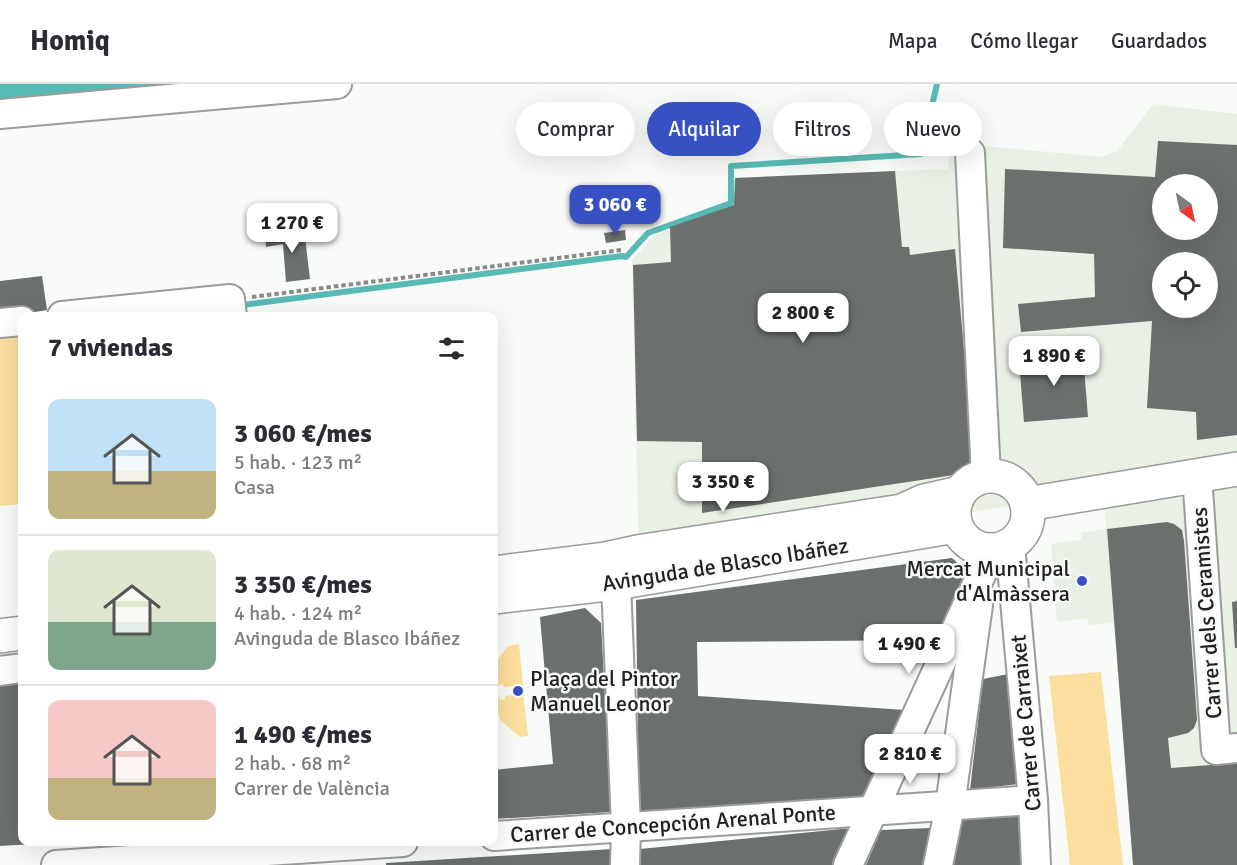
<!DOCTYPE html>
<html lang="es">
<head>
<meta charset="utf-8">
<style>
	:root { --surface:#fff; --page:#f2f2f3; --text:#2b2b33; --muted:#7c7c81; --line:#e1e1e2; --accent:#3750c2 }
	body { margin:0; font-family:Signika,sans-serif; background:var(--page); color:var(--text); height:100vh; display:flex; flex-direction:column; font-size:22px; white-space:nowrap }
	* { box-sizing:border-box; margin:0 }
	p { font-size:20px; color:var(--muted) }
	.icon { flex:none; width:33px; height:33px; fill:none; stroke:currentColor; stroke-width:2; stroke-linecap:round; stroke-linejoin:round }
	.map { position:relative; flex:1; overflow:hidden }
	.drawer { position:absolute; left:18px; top:228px; width:480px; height:534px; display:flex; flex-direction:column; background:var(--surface); border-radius:12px; box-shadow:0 6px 24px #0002 }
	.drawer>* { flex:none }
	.hud { position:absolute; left:516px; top:18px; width:570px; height:54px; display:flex; gap:12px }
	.needle { width:39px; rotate:147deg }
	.buttons { position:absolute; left:1152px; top:90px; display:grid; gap:12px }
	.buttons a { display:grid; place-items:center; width:66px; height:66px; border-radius:50%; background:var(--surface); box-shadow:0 6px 24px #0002; font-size:30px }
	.price { position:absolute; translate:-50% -51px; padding:0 14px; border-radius:12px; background:#fff; color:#222; font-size:20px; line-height:39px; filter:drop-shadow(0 2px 3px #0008) }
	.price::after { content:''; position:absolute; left:50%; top:36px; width:18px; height:14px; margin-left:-9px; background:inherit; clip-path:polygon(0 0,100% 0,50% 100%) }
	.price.current { background:var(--accent); color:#fff }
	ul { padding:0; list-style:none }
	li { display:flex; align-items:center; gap:18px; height:150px; padding:0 30px }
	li+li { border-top:2px solid var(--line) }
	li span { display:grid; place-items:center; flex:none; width:168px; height:120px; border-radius:12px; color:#555 }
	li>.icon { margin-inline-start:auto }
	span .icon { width:72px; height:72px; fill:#fffc; stroke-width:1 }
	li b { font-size:26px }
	h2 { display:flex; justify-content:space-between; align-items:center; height:72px; padding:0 30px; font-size:26px }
	.chip { padding:0 21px; border-radius:27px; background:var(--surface); box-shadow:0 6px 24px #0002; font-size:21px; line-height:54px }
	.chip.current { background:var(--accent); color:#fff }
	header { display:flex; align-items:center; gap:36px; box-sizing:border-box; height:84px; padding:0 30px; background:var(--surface); border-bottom:2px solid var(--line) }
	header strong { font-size:28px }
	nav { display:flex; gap:33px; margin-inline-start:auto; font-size:21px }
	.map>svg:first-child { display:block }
</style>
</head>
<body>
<header>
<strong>Homiq</strong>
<nav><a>Mapa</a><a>Cómo llegar</a><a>Guardados</a></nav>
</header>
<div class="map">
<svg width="1237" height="781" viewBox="0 0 1237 781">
	<rect width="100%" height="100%" fill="#f8fbf7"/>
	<path fill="#e9f1e6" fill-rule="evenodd" d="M1153 20 1237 30V781H1133L1114 539 1089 541 1087 534 1057 538 1051 460 1081 456V449L1106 445 1103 407 688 474 639 477 632 176 654 151 734 121 735 94 948 85 951 59 1102 73 1117 67ZM1162 100H1208V146H1162ZM1162 178H1208V224H1162Z"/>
	<g fill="#fcdf9e">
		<path d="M22 250V420L0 422V253Z"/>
		<path d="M519 560 523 601 504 603 503 600 494 604V580L508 562Z"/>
		<path d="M1101 588 1123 781H1070L1049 592Z"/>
		<path d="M523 610 528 652 520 653 499 635 500 633 496 630 494 632V614L499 613 500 616 505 615V612Z"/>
	</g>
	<path fill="#58bab5" d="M0 0H229L0 22Z"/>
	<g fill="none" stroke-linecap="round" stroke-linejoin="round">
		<path stroke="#58bab5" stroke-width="6" d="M242 221 622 172 626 173 648 149 731 119V82L921 70 937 0"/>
	</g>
	<g fill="#6b706d" fill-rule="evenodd">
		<path d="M1158 57 1237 61V351L1197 356 1196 328 1147 324 1152 237 1021 248 1018 220 1095 213 1094 170 1003 164 1005 85 1155 93ZM1162 100H1208V146H1162ZM1162 178H1208V224H1162Z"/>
		<path d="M895 87 902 163H909L910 171 955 165 972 356 969 381 954 391 702 429V358L637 357 633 181 671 178 670 143 734 121 735 94Z"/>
		<path d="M304 145 310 195 286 198 283 160 266 163 265 151Z"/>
		<path d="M625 146 626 156 606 159 604 149Z"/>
		<path d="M42 192 47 226 22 230H0V197Z"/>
		<path d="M1078 267 1080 283H1084L1088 333 1024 338 1020 289 1026 288 1024 271Z"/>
		<path d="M1167 438 1174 440 1182 446 1184 457 1197 636 1194 644 1188 649 1168 654 1171 684 1237 679V781H1133L1107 445Z"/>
		<path d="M952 474 970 490 938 556 697 558 698 612 905 626 866 712 639 728 636 516Z"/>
		<path d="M1237 517V564H1235L1232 518Z"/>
		<path d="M585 524 601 539 611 728 494 735V686L553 680 540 533Z"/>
		<path d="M1008 590 1018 700 970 706 983 595Z"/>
		<path d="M22 597V758H51V759L0 762V601Z"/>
		<path d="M1023 733 1024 781H946L953 734Z"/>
		<path d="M852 744 836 781H639L640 765Z"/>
		<path d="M930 744 923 781H866L881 746Z"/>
		<path d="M613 765V781H386V779Z"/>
	</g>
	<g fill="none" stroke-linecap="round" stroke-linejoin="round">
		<g stroke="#999c98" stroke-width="32">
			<g id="minor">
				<path d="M0 30 337 0"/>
				<path d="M970 69 986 392"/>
				<path d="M62 232 230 215 232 232"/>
				<path d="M0 239 22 237"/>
				<path d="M1197 391 1216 666 1237 664"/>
				<path d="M1010 461 1033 716 1036 781"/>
				<path d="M607 480 616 499 626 743 625 781"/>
				<path d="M0 587 22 584"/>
				<path d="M494 752 1033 716"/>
				<path d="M56 781 403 758"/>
				<path d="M848 781 982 489V465"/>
				<path d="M938 781 950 722 978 521"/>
			</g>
		</g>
		<g stroke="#999c98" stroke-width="36">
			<g id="major">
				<circle cx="991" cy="429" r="37"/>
				<path d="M1027 420 1237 385"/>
				<path d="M494 489 605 475 637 468 902 427 924 417 959 409"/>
				<path d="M494 513 616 499 956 442"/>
				<path d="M0 552 22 549"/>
			</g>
		</g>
		<path stroke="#898b89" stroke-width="4" stroke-dasharray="4.5 3" stroke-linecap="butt" d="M252 213 621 166"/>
		<use href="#minor" stroke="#fff" stroke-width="28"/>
		<use href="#major" stroke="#fff" stroke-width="33"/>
	</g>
	<g fill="#3750c2" stroke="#f8fbf7" stroke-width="2">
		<circle cx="1082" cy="497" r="6"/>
		<circle cx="518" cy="607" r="6"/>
	</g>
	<g text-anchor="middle" stroke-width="5" stroke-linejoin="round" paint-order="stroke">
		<g font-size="22" fill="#202120" stroke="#f8fbf7">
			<text transform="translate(725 480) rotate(-9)" y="8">Avinguda de Blasco Ibáñez</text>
			<text transform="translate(1206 529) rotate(-94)" y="8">Carrer dels Ceramistes</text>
			<text transform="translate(1025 639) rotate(-95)" y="8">Carrer de Carraixet</text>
			<text transform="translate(673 739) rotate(-4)" y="8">Carrer de Concepción Arenal Ponte</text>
		</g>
		<g font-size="22" fill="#202120" stroke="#f8fbf7" text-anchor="end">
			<text x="1070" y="492">Mercat Municipal<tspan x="1070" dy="25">d'Almàssera</tspan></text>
			<text x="530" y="602" text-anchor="start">Plaça del Pintor<tspan x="530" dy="25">Manuel Leonor</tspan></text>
		</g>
	</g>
</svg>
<div class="buttons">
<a><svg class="needle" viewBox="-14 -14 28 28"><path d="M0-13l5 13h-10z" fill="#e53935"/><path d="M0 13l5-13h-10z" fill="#7c7c81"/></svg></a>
<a><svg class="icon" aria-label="locate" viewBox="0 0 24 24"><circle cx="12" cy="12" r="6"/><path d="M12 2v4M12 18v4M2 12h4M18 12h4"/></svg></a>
</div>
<b class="price current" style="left:615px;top:152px">3 060 €</b>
<b class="price" style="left:292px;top:170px">1 270 €</b>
<b class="price" style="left:803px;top:260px">2 800 €</b>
<b class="price" style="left:1054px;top:303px">1 890 €</b>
<b class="price" style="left:723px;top:429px">3 350 €</b>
<b class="price" style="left:909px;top:591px">1 490 €</b>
<b class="price" style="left:910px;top:701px">2 810 €</b>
<div class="hud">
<a class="chip">Comprar</a>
<a class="chip current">Alquilar</a>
<a class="chip">Filtros</a>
<a class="chip">Nuevo</a>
</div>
<section class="drawer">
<h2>7 viviendas<svg class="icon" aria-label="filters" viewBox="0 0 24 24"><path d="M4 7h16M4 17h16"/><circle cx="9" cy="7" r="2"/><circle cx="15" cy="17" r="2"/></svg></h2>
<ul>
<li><span style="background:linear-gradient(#bfe0f5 60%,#c2b280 0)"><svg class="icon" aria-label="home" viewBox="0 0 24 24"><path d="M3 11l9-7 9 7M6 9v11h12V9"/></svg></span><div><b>3 060 €/mes</b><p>5 hab. · 123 m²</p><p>Casa</p></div></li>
<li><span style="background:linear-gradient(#dfe7d0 60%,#7fa58c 0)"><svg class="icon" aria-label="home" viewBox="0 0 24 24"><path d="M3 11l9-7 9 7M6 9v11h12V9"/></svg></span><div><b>3 350 €/mes</b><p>4 hab. · 124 m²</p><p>Avinguda de Blasco Ibáñez</p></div></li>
<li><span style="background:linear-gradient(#f6c9c9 65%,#c2b280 0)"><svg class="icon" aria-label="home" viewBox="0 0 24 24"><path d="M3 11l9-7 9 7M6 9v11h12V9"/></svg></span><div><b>1 490 €/mes</b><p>2 hab. · 68 m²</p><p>Carrer de València</p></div></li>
</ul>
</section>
</div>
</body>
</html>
